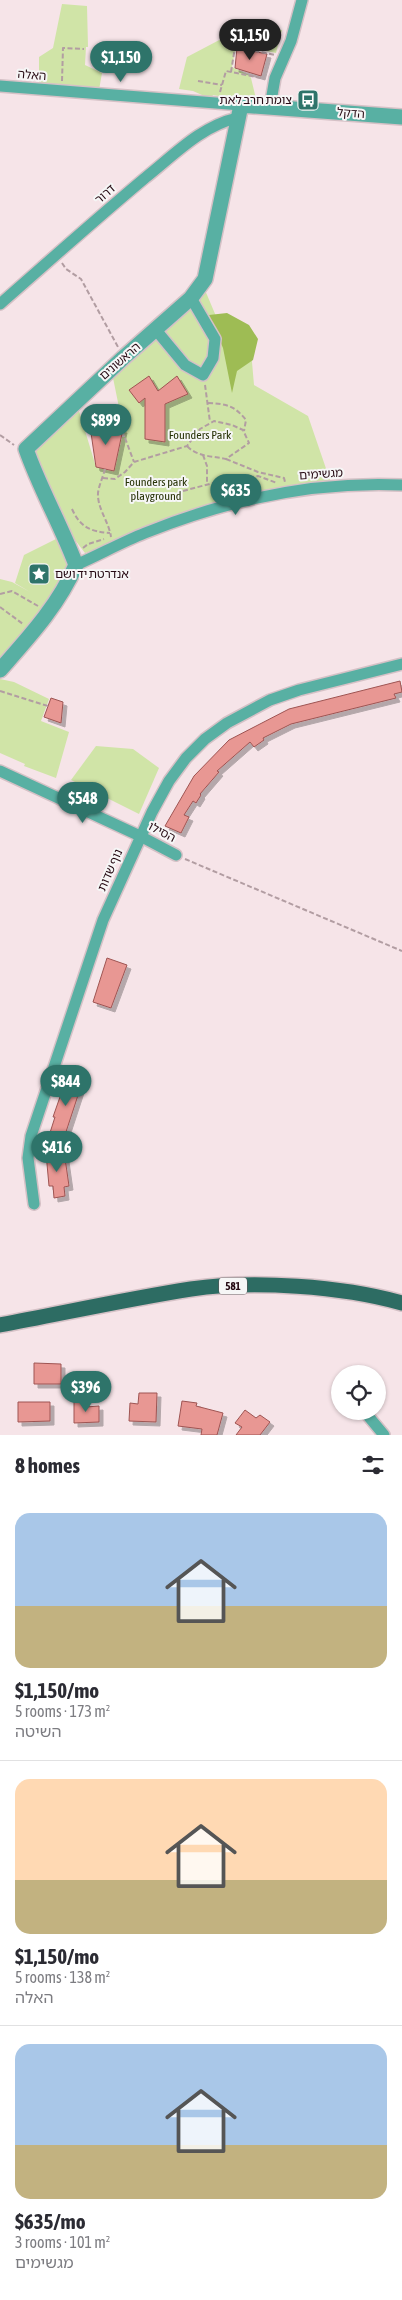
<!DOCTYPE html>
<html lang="en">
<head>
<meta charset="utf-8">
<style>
	:root { --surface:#fff; --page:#f7f7f7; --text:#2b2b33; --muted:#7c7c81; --line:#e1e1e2; --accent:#2e746a }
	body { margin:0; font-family:"Asap Condensed","Noto Sans Hebrew",sans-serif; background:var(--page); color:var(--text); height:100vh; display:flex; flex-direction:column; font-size:19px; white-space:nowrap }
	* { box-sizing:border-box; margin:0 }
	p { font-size:16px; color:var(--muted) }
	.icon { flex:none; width:28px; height:28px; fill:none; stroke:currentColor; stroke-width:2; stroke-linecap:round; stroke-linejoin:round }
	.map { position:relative; height:1435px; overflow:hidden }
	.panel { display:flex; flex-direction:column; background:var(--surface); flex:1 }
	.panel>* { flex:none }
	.tools { position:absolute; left:331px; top:1365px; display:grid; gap:10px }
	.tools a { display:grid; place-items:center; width:55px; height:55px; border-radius:50%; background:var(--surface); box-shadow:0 1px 4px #0004; font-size:25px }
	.price { position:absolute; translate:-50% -42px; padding:0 11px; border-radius:18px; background:var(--accent); color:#fff; font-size:16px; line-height:32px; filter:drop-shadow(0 1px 2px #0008) }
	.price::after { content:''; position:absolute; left:50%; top:30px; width:15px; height:11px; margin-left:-8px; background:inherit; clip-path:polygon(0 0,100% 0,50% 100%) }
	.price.active { background:#222; color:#fff }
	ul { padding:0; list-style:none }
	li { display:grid; align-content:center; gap:10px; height:265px; padding:0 15px }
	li+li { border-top:1px solid var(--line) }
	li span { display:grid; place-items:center; height:155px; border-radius:15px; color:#555 }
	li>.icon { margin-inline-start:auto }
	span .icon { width:90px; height:90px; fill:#fffc; stroke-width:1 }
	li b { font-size:21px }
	h2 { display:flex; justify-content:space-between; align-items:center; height:60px; padding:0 15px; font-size:21px }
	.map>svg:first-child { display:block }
</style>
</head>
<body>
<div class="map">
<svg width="402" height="1435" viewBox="0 0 402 1435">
	<defs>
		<filter id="shadow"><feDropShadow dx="4" dy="4" stdDeviation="0" flood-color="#0004"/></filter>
	</defs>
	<rect width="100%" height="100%" fill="#f6e4e8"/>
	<g fill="#d0e4a7">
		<path d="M62 4 87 6 88 47H86L85 65 102 73 99 90 39 84V57L53 48Z"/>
		<path d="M244 27 282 30 276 53 236 45 232 67 249 75 251 78 257 103 213 95 211 99 193 91 179 89 187 57Z"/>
		<path d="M202 283 221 328 250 339 254 385 308 416 332 486 272 489 85 553 48 505 26 449 76 401 96 467 114 471 122 437H125L111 368Z"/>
		<path d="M64 535 76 565 0 667V579L12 582 30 592 15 583 24 555Z"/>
		<path d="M0 679 14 682 49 699 41 721 69 732 56 778 24 766 25 764 0 753Z"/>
		<path d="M96 746 133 749 159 768 139 814 71 780Z"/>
	</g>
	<path fill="#9ebc54" d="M227 313 249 325 258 339 253 360 237 371 232 393 223 348 209 315Z"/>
	<g fill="#e89793" stroke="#9e5452" filter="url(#shadow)">
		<path d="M237 48 267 54 261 76 235 68Z"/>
		<path d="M149 376 158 391 177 376 188 394 165 404V442L145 439V398L139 403 129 390Z"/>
		<path d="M90 426 123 429 114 471 96 467Z"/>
		<path d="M400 681 402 692 394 694 396 698 291 724 263 738 264 740 254 747 250 742 217 771 219 772 200 794 201 795 196 803 193 801 184 815 189 817 181 833 165 826 194 776 229 740 289 709Z"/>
		<path d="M51 698 63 702 61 723 44 717Z"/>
		<path d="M107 958 127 965 111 1008 93 1002Z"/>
		<path d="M69 1071 84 1077 62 1144 48 1139 55 1117H53Z"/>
		<path d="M64 1151 69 1186 64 1187 65 1196 54 1198 53 1186H49L46 1153Z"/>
		<path d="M34 1363 61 1364V1384H34Z"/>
		<path d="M139 1393H157L156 1422 129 1421 130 1403 138 1404Z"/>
		<path d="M182 1401 197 1403 196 1406 223 1413 217 1435H201L202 1429 178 1426Z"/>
		<path d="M18 1402H50V1421L18 1422Z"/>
		<path d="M74 1402H86V1407L99 1406V1422L74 1423Z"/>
		<path d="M245 1410 256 1418 260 1415 270 1422 260 1435H236L242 1427 235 1423Z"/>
	</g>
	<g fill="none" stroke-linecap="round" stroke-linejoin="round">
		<g stroke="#d5c1c6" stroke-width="14">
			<g id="minor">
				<path d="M0 86 241 105"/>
				<path d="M270 107 275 78 291 41 302 0"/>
				<path d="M0 304C48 262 96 219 145 178 173 156 201 126 237 118"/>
				<path d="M156 330 185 365 203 375 213 358 215 339 191 298"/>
				<path d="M76 565C99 555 122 542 145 533 227 500 314 481 402 485"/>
				<path d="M0 771 140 836 176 855"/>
				<path d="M34 1204 28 1158 31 1136 103 920 152 812 169 781 186 758 205 739 227 723 270 700 299 690 402 664"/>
				<path d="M364 1411 384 1435"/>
			</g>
		</g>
		<g stroke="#d5c1c6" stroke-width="18">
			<path id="tertiary" d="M0 670C29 637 58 606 76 565 61 525 40 489 26 449L123 358 191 298 205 279 241 105 402 117"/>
		</g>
		<g stroke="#d5c1c6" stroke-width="18">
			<path id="primary" d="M0 1325C64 1313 127 1299 191 1289 253 1280 342 1286 402 1303"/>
		</g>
		<g stroke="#b29da2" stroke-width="2" stroke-dasharray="5 2.5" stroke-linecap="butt">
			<path d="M231 72 235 47 275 55"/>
			<path d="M62 81 63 48 84 49"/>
			<path d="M198 81 222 85"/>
			<path d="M220 92 226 71 261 78"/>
			<path d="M62 263 66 269 81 279 118 347"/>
			<path d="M205 385 210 422"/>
			<path d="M208 403C226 404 234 405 246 420L244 431"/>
			<path d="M0 435 14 445"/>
			<path d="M125 438 134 462"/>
			<path d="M203 455 207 466V484"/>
			<path d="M226 459 258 472 284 478 285 482"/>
			<path d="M105 469C103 477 99 485 98 493 97 508 109 522 111 537"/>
			<path d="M103 478 115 479 125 472 134 462 187 446 200 429 214 421 232 425 243 430 249 443 226 459C213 456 197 457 187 446"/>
			<path d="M183 491 213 483 258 476 277 483"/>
			<path d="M72 509C80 527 91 532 110 533"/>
			<path d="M83 548 88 544 104 539"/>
			<path d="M0 594 12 591 38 606"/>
			<path d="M0 607 23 624"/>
			<path d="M0 691 48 706"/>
			<path d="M185 859 402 951"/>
		</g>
		<use href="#minor" stroke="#58b0a3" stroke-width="11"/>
		<use href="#tertiary" stroke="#58b0a3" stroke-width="15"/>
		<use href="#primary" stroke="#2d6c63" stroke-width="15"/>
	</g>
	<defs>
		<g id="bus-square" transform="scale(1.125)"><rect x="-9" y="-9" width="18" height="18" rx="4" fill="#2e746a" stroke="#f6f6f6"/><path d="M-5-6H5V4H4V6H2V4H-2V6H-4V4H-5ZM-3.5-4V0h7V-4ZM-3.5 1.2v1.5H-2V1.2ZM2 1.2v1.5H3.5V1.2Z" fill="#fff"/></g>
		<g id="sight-square" transform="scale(1.125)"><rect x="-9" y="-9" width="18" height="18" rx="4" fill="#2e746a" stroke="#f6f6f6"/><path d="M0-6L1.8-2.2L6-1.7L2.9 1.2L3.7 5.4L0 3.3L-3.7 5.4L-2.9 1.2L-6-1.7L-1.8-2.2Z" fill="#fff"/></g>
	</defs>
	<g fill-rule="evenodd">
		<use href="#bus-square" x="308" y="100"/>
		<use href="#sight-square" x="39" y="574"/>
	</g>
	<g text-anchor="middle" stroke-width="4" stroke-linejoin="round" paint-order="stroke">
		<rect fill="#f6f6f6" stroke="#645056" stroke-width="1" x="219" y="1277.5" width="28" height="17" rx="4"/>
		<g font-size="11" font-weight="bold" fill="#250912">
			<text x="233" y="1290">581</text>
		</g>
		<g font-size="12" fill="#250912" stroke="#f6f6f6">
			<text transform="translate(32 75) rotate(5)" y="4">האלה</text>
			<text transform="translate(351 113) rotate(4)" y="4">הדקל</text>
			<text transform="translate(105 194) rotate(-41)" y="4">דרור</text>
			<text transform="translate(120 361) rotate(-41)" y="4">הראשונים</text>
			<text transform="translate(321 474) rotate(-4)" y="4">מגשימים</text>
			<text transform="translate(162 832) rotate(28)" y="4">הסילו</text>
			<text transform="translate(110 870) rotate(-66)" y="4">נוף שדות</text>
		</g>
		<g font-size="12" fill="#250912" stroke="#f6f6f6" text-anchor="end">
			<text x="292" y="104">צומת חרב לאת</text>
			<text x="55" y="578" text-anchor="start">אנדרטת יד ושם</text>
		</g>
		<g font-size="12" fill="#273206" stroke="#f6f6f6">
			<text x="200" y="439">Founders Park</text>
			<text x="156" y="486">Founders park<tspan x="156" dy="14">playground</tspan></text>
		</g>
	</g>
</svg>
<div class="tools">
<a><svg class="icon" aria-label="locate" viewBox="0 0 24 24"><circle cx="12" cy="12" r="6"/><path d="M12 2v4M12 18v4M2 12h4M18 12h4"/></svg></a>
</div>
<b class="price active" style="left:250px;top:61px">$1,150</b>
<b class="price" style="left:121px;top:83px">$1,150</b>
<b class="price" style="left:106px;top:446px">$899</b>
<b class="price" style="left:236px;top:516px">$635</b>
<b class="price" style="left:83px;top:824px">$548</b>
<b class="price" style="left:66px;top:1107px">$844</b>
<b class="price" style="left:57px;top:1173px">$416</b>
<b class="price" style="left:86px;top:1413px">$396</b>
</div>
<section class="panel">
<h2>8 homes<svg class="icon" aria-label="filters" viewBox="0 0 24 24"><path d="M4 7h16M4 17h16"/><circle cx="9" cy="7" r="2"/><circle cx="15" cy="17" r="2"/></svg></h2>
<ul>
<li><span style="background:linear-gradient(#a9c7e8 60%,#c2b280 0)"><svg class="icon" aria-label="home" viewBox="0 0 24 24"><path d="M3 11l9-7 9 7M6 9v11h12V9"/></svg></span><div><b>$1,150/mo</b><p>5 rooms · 173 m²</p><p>השיטה</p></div></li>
<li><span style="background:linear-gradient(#ffd9b3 65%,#c2b280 0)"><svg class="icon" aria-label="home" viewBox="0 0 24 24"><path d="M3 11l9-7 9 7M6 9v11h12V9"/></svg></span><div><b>$1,150/mo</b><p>5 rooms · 138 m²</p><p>האלה</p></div></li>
<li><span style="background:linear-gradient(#a9c7e8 65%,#c2b280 0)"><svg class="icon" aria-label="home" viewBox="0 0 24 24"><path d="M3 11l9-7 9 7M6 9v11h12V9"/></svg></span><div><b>$635/mo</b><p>3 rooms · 101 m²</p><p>מגשימים</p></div></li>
</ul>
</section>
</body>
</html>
